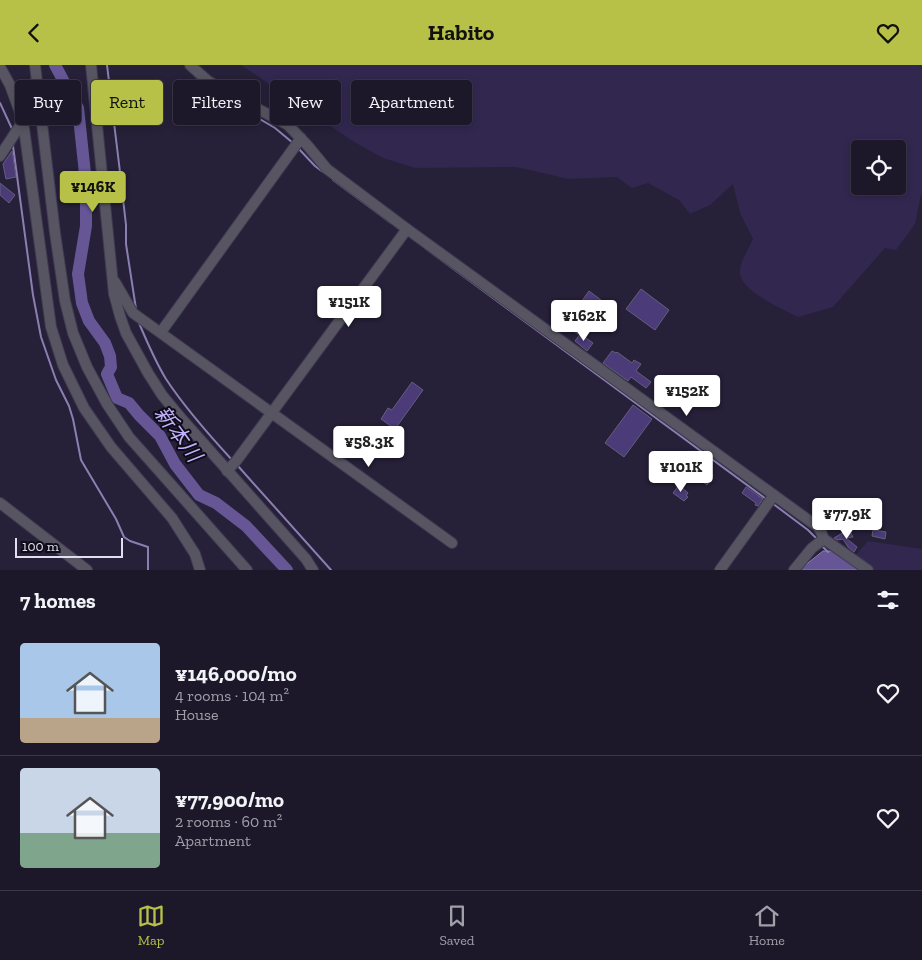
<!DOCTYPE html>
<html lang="en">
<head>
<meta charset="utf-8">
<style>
	:root { --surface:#1c182a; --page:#292536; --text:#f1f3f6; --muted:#a0a0a8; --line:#3a3747; --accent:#b7c148 }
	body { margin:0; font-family:"Zilla Slab","Noto Sans JP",serif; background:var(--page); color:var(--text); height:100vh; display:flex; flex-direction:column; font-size:19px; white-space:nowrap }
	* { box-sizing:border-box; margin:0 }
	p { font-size:16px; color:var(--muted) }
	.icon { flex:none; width:28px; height:28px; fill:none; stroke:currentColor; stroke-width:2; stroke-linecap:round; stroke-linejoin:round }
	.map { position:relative; height:505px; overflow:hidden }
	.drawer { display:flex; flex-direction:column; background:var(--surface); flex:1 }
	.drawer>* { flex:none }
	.hud { position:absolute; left:15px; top:15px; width:500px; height:45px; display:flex; gap:10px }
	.tools { position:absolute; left:851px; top:75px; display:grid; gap:10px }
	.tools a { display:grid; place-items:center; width:55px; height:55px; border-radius:5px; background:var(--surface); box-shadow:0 2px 8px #0003,0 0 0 1px var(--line); font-size:25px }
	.scale { position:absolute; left:15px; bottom:12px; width:108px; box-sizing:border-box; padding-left:5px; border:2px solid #e1deef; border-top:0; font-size:14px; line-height:18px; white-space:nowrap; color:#e1deef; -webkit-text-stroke:4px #0e0c16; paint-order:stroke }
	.price { position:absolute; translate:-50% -42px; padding:0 11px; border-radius:5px; background:#fff; color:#222; font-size:16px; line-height:32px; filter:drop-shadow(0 1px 2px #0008) }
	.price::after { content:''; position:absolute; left:50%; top:30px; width:15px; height:11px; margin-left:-8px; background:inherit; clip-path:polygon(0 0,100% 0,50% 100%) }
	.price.current { background:var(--accent); color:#111 }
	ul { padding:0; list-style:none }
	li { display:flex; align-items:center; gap:15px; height:125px; padding:0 20px }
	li+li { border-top:1px solid var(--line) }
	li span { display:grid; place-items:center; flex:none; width:140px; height:100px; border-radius:5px; color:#555 }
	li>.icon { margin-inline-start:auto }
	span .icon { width:60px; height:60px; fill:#fffc; stroke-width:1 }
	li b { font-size:21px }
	h2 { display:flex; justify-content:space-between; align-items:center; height:60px; padding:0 20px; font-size:21px }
	.chip { padding:0 18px; border-radius:5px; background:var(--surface); box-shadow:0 2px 8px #0003,0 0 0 1px var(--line); font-size:18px; line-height:45px }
	.chip.current { background:var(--accent); color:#111 }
	header { display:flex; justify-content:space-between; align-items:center; height:65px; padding:0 20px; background:var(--accent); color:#111; font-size:22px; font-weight:700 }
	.tab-bar { display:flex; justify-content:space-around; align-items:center; height:70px; border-top:1px solid var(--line); background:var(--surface); font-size:14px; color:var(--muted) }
	.tab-bar a { display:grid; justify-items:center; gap:2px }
	.tab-bar .current { color:var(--accent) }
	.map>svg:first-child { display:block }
</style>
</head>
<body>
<header><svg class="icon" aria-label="back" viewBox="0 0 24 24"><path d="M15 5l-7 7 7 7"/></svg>Habito<svg class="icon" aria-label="heart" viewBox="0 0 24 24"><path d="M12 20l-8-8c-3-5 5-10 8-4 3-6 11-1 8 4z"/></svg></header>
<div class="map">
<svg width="922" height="505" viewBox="0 0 922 505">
	<rect width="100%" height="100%" fill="#262038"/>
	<g fill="#32274f" fill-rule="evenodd">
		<path d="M241 0H922V129L921 130 915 159 896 185 885 183 833 242 798 252C783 244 736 225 740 204 741 196 749 182 753 174L740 148 733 119 710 140 690 149 679 135 648 118 632 123 617 112 569 114 516 102 415 103 383 93 354 77ZM860 84H898V121H860Z"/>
		<path d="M868 476 922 484V505H875L855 491Z"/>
	</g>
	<path fill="#665696" stroke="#8b7fb1" d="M823 486H832L859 505H799Z"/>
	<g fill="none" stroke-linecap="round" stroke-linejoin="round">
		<g stroke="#8b7fb1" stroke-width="2">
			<path d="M107 0 120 107 126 160V179L136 244"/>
			<path d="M194 10 216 28 275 63 293 78"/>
			<path d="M0 38 13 66"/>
			<path d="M14 77 13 81 33 230 41 272 56 315 69 341 73 354 81 395 116 454 124 472 130 476 148 482V505"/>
			<path d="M298 83 315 101 323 107"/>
			<path d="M333 115 391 158"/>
			<path d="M425 183 766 434"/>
			<path d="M139 258C147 277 155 296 166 314 185 343 209 370 233 396"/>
			<path d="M238 401 331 505"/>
			<path d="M772 438 808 465 817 474"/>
			<path d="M821 480 828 487"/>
		</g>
		<path stroke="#665696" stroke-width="12" d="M55 0 78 43 86 118V161L78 209 82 238 89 256 105 278 110 291 111 302 107 309 117 333 129 338 139 350 160 371 175 399 199 430 216 438 246 461 287 505"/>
	</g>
	<g fill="#4c3b79" stroke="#645e7b">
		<path d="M12 86 16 112 6 114 3 99Z"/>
		<path d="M0 118 15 130 9 138 0 130Z"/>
		<path d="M641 224 669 245 655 265 626 244Z"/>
		<path d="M589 226 601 235 578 269 565 260Z"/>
		<path d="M580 269 593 278 587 286 575 276Z"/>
		<path d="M612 286 616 288 617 287 632 298 634 295 641 299 636 306 651 317 646 323 631 312 628 316 603 298Z"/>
		<path d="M412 317 423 325 395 364 381 354 388 343 392 345Z"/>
		<path d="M633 340 652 354 624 392 605 378Z"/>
		<path d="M698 388 704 392 700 396 704 399 703 400 706 402 705 403 713 410 707 420 686 404Z"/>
		<path d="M679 420 688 428 686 431 688 432 684 436 673 428Z"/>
		<path d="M746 422 763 434 758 441 755 440 756 438 742 428Z"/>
		<path d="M849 464 853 472 846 473 857 482 854 487 848 482 843 474 837 475 834 473Z"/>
		<path d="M873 465 886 467 885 474 872 471Z"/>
	</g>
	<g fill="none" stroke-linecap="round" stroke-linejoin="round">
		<g stroke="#403b52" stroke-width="12">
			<g id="minor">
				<path d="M35 0 55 168 65 236 73 268 87 302 107 339 129 372 247 505"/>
				<path d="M91 0 114 229 120 251 126 268 148 308 162 330 181 353 306 494 313 505"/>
				<path d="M190 0 208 16 232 30 288 60 308 81 327 104 407 164 818 462 821 467 824 474 868 505"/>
				<path d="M0 2 10 20 23 56 51 262 63 300 84 343 111 382 172 453 195 489 200 505"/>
				<path d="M0 91 29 47 34 18"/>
				<path d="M115 217 133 248 452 478"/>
				<path d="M161 267 301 73"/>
				<path d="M227 406 237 395 407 164"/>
				<path d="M0 438 87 505"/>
				<path d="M720 505 774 430"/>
				<path d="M794 505 812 483 824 474"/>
			</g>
		</g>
		<use href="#minor" stroke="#575561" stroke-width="10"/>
	</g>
	<g text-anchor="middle" stroke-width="4" stroke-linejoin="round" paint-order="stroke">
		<g font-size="21" font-style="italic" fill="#c2b1fc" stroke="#0e0c16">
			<text transform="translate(178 369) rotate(54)" y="7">新本川</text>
		</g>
	</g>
</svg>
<div class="tools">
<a><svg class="icon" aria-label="locate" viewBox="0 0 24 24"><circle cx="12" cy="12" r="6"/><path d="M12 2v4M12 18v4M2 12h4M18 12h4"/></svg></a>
</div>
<div class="scale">100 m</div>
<b class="price current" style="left:93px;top:148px">¥146K</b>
<b class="price" style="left:349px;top:263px">¥151K</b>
<b class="price" style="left:584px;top:277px">¥162K</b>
<b class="price" style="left:687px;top:352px">¥152K</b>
<b class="price" style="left:369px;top:403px">¥58.3K</b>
<b class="price" style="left:681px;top:428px">¥101K</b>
<b class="price" style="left:847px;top:475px">¥77.9K</b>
<div class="hud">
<a class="chip">Buy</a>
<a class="chip current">Rent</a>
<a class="chip">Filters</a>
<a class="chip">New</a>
<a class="chip">Apartment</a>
</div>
</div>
<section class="drawer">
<h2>7 homes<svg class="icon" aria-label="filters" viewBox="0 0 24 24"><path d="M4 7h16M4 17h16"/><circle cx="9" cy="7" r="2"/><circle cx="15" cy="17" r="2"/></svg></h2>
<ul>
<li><span style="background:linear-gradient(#a9c7e8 75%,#b9a48a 0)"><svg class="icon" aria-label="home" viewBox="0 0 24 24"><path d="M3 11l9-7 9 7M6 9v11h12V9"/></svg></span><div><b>¥146,000/mo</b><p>4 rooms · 104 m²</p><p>House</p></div><svg class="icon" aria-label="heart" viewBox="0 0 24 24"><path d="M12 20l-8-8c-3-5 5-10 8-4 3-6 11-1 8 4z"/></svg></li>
<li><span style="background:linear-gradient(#c9d6e8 65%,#7fa58c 0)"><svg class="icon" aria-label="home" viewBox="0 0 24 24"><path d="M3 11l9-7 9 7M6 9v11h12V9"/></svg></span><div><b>¥77,900/mo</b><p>2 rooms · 60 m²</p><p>Apartment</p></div><svg class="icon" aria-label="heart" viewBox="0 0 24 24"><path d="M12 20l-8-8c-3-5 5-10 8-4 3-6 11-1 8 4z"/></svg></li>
</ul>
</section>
<nav class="tab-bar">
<a class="current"><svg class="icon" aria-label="map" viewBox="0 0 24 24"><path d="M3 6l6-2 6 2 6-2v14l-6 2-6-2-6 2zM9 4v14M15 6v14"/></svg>Map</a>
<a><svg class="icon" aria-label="saved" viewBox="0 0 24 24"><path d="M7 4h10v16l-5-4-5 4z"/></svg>Saved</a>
<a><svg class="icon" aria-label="home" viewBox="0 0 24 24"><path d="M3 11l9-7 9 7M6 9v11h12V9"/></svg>Home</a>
</nav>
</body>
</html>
